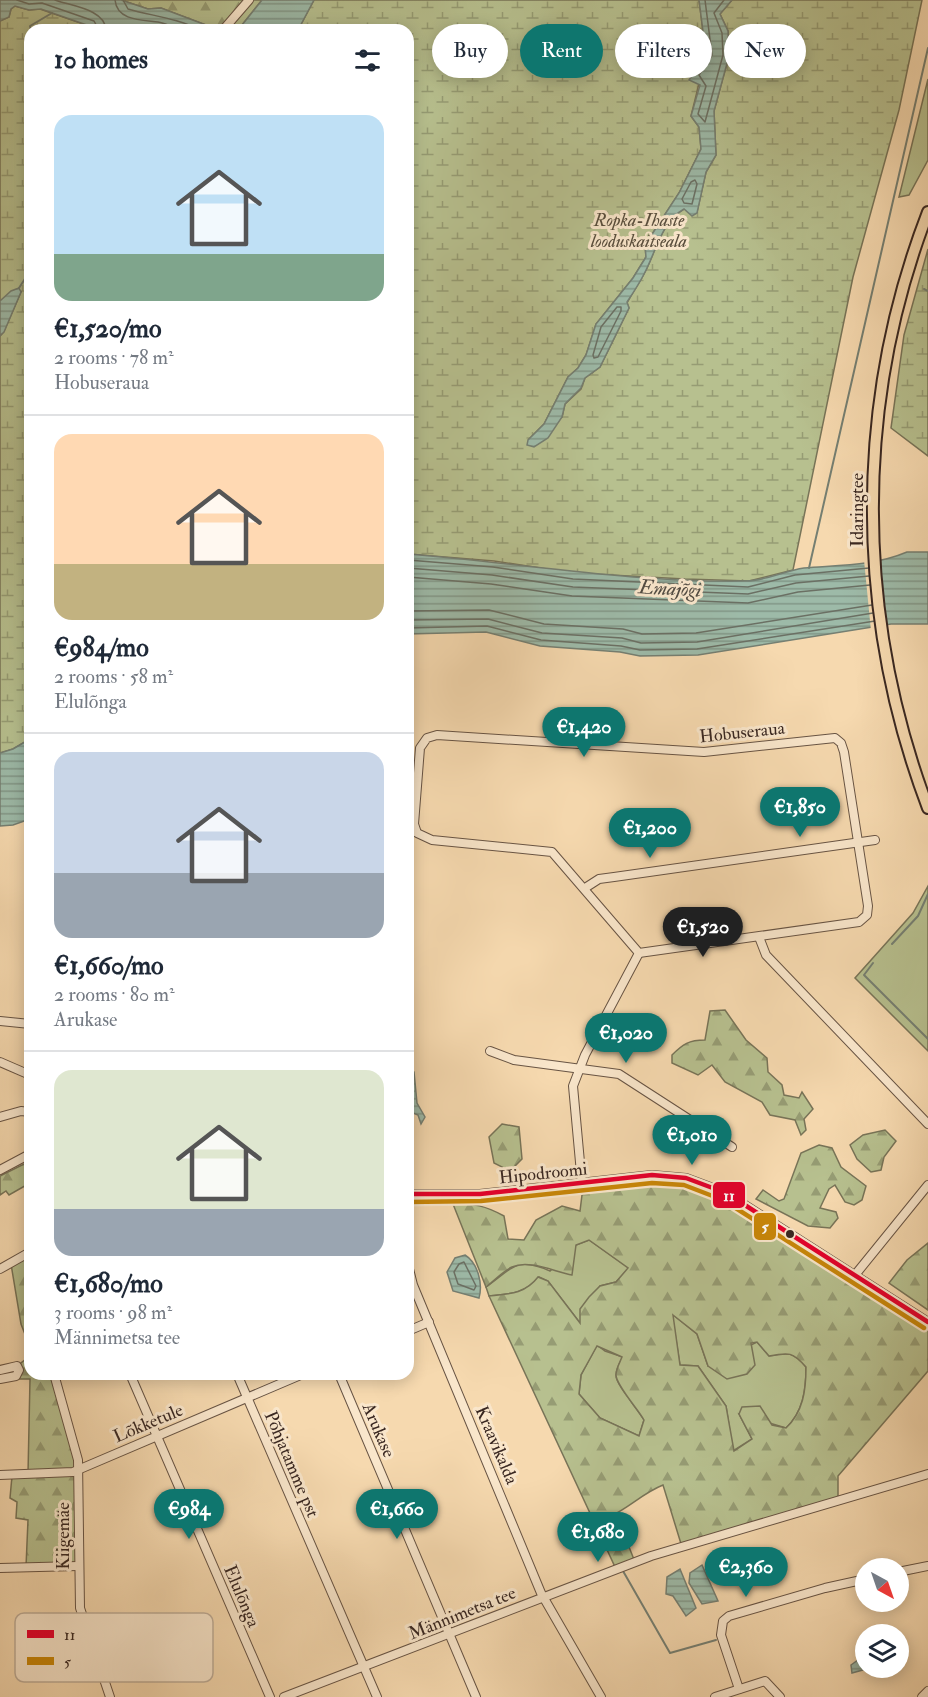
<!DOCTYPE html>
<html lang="en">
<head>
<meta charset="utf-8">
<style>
	:root { --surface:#fff; --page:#f2f2f3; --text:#1f2937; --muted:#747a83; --line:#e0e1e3; --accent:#0f766e }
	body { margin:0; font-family:"IM FELL Double Pica",serif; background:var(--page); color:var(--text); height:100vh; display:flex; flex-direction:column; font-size:22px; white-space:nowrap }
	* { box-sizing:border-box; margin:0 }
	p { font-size:20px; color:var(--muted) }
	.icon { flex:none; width:33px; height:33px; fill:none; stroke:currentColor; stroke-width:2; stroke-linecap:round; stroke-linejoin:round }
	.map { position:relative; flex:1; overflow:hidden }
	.drawer { position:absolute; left:24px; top:24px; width:390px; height:1356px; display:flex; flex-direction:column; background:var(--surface); border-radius:18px; box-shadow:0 3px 15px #0003 }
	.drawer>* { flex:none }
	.hud { position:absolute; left:432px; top:24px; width:405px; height:54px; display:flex; gap:12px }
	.needle { width:39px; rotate:140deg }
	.tools { position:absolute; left:855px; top:1558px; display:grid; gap:12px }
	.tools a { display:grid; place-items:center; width:54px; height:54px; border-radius:50%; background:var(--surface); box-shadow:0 3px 15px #0003; font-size:30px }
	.price { position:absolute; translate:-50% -51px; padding:0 14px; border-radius:21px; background:var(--accent); color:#fff; font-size:20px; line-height:39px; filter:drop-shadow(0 2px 3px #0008) }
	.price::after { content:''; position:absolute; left:50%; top:36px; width:18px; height:14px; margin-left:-9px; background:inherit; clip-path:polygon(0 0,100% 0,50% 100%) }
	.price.active { background:#222; color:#fff }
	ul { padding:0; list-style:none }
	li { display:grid; align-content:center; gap:12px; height:318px; padding:0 30px }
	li+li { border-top:2px solid var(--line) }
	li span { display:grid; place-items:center; height:186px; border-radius:18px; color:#555 }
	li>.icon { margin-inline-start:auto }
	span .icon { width:108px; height:108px; fill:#fffc; stroke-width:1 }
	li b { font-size:26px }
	h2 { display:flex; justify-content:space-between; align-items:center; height:72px; padding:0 30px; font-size:26px }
	.tag { padding:0 21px; border-radius:27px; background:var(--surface); box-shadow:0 3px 15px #0003; font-size:21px; line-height:54px }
	.tag.active { background:var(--accent); color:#fff }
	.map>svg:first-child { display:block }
</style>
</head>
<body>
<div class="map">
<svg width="928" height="1697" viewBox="0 0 928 1697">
	<defs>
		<pattern id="forest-firs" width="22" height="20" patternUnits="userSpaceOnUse" patternTransform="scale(1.5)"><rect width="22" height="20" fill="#b7c08f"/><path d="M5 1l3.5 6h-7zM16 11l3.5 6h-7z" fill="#969c74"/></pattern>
		<pattern id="wetland-marsh" width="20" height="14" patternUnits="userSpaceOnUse" patternTransform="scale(1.5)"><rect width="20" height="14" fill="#b7c08f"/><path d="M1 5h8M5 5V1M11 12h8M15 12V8" fill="none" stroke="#969c74"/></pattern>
		<pattern id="water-rules" width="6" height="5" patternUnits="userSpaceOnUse" patternTransform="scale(1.5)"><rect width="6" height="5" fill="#9dbaa8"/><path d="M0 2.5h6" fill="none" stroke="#819788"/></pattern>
	</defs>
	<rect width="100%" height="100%" fill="#f6d9af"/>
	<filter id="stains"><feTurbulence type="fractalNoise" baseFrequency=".00333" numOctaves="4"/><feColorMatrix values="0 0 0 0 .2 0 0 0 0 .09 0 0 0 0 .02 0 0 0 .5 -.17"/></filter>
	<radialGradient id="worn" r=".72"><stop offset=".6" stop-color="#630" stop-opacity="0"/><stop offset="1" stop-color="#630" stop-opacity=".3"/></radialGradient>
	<g fill="#b7c08f" stroke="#787458" stroke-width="1.5">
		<path d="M928 79V160L909 195 899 197Z"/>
		<path d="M928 886V1051L855 978 913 913Z"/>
		<path d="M589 1240 629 1268 616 1282 600 1286 580 1323 548 1281 539 1277C525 1294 510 1294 489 1296L486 1287C513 1268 516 1256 550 1271L576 1245Z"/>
		<path d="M672 1314 697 1334 708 1366 757 1342 769 1356C789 1352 793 1352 806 1367 806 1390 803 1412 786 1428L739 1414 752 1439 733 1451 726 1406 698 1366 680 1365Z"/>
		<path d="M597 1345 605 1351 623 1357C620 1362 616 1369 616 1375 616 1385 638 1409 644 1420L639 1436 600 1418 579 1394 581 1375Z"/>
	</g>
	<g fill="url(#forest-firs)" stroke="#787458" stroke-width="1.5" fill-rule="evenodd">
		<path d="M121 0H262L238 30H206V25L161 8 148 9Z"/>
		<path d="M725 1010 746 1040 767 1058 768 1072 782 1085 784 1095 799 1098 802 1092 813 1109 804 1119 806 1130 801 1135 795 1120 770 1115 762 1102 725 1082 712 1065 698 1075 672 1063V1055C683 1044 689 1040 705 1040L710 1011Z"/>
		<path d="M502 1124 519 1127 522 1159 510 1171 494 1163 489 1137Z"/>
		<path d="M885 1130 896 1141 884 1157 881 1170 871 1172 857 1159 850 1145 863 1135Z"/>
		<path d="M819 1145 832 1148 841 1167 866 1186 862 1200 854 1205 845 1202 835 1185 829 1189 820 1208 836 1212 838 1218 830 1228 808 1226 756 1199 763 1190 779 1201 784 1199 801 1153Z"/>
		<path d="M30 1161V1183L9 1195 6 1191 0 1195V1176Z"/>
		<path d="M656 1179 687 1182 715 1192 928 1328V1371L838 1476V1499L682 1547 663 1485C643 1493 630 1507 611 1516L610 1523 627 1542 635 1562 616 1569 489 1296C509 1294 525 1294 538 1277L548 1281 580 1323V1309L589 1297 600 1286 616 1282 628 1268 589 1240 576 1245 572 1275C555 1272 529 1259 512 1267 503 1271 494 1281 486 1287L453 1204C473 1203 486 1206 504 1216L508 1239 524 1240 536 1220 562 1206 580 1211 582 1195 589 1187ZM673 1315 697 1334 708 1366 727 1379 747 1374 755 1365 751 1343 757 1342 769 1356C789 1352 793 1352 806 1367 806 1391 803 1412 786 1428L772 1425 760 1406 742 1407 739 1414 752 1439 734 1451 726 1406 698 1366 680 1365ZM597 1346 622 1357C620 1362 616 1369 616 1375 616 1385 638 1409 644 1420L639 1436 600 1418 579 1394 581 1375Z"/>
		<path d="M928 1243V1310L889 1283 907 1260Z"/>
		<path d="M30 1253V1347L21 1324 11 1264Z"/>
		<path d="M30 1356V1374H51L77 1469 28 1474 30 1379H12L17 1366Z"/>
		<path d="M77 1472 78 1566 26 1567 28 1520 16 1518 17 1502 10 1498 12 1476Z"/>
	</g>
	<g fill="url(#wetland-marsh)" stroke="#787458" stroke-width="1.5">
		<path d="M314 0H699L706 55 691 116 699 127 701 149 679 193 645 245 646 257 633 278 596 324 586 355 578 368 568 377 544 424 528 440 562 417 565 404 581 389 585 378 600 367 629 308 627 303C632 293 639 284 644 274 656 252 661 222 684 209L697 212 706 172 716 155 714 111 729 56 728 31 720 14 732 0H922L899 110 853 277 793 570 749 581 685 579 573 573 494 561 408 554V30H298Z"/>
		<path d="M15 6 29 10 40 9 101 30H30V739L13 749 0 753V336L4 331 21 292 0 301V21L9 17 11 9Z"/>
		<path d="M928 249V456L891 428 904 335Z"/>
	</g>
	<g fill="url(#water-rules)" stroke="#757f72" stroke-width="1.5">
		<path d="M0 0H121L148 9 161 8 206 25V30H101L41 9 29 10 15 6 11 9 9 17 0 21Z"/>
		<path d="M262 0H314L298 30H238Z"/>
		<path d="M699 0H732L720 14 728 31 729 56 714 111 716 155 706 172 697 213 692 216 684 209C661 222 656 252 644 274 639 284 633 293 627 302L629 308 600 367 585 378 581 388 565 404 562 417 548 438 534 447 527 445 528 440 544 424 568 377 578 368 586 355 596 324 633 278 646 257 645 245 679 193 701 149 699 127 691 116 700 85 689 80 706 55Z"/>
		<path d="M19 288 21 292 4 332 0 336V301L11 291Z"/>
		<path d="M907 552H928V624H891L698 655 640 656 620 652 540 646 486 632 408 634V554C521 563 632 583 746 581 765 581 784 571 804 568 839 565 874 566 907 552Z"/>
		<path d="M30 739V819L13 825 0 826V753L13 749Z"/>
		<path d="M408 1069 414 1072 417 1103 425 1117 421 1124 418 1115 413 1113 408 1089Z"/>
		<path d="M465 1255C478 1263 483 1284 479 1298L453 1291 447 1272 455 1258Z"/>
		<path d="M702 1565 718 1601 702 1604 689 1583 690 1573Z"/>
		<path d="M680 1569 696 1608 686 1616 673 1596 666 1594 667 1577Z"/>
		<path d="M865 1655 866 1668H870L852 1673 851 1665Z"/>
	</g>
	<path fill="#f6d9af" d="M879 559 886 628 871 631 864 560Z"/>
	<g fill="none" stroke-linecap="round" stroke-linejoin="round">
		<g stroke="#6b7064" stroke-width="1.5">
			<path d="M17 0 29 4 42 3 94 21 99 30"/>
			<path d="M55 0C71 6 105 9 106 30"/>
			<path d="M115 0C117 21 142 20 158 22 165 23 173 27 180 30"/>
			<path d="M123 0 128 9C152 16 177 18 200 30"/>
			<path d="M705 0 712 55 699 75 706 86 698 114 705 122 723 55 722 33 714 13 724 0"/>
			<path d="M695 180 697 184 692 204 684 203 682 199 691 182Z"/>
			<path d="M617 307H621V311L598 357 594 358 593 355 601 327Z"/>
			<path d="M408 560 493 567 573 579 748 587 795 575 869 568"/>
			<path d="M408 568 492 575 573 587 748 594 796 583 869 576"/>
			<path d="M408 577 491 584 572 596 748 603 798 592 870 585"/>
			<path d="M408 611 489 610 544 624 623 629 642 634 696 633 872 605"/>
			<path d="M408 620 488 619 542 633 622 638 641 643 697 642 873 613"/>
			<path d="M408 628 487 626 541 640 621 646 640 650 697 649 875 621"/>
			<path d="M464 1262 476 1286 474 1290 458 1284 454 1272 459 1264Z"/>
		</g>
		<g stroke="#757f72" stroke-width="2">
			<path d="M31 30 30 26 52 13"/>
			<path d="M19 288 30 271"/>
			<path d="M924 289 928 291"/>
			<path d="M809 568 928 48"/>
			<path d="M892 944 918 916 928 894"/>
			<path d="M873 963 864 975 928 1039"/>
			<path d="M623 1571 670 1653 716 1640"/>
		</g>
		<g stroke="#685444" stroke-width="10">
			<g id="minor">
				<path d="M223 30 249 0"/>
				<path d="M437 735 704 752 835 738 841 743 844 752 868 906 867 915 859 922 639 953 552 852 432 840 417 833 414 824 420 748 427 738Z"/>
				<path d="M585 888 599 879 614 877 875 840"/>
				<path d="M759 937 766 955 928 1124"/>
				<path d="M0 1021 30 1024"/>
				<path d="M490 1051 514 1060 619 1074 732 1147"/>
				<path d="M0 1062 30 1075"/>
				<path d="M0 1117 21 1111 30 1112"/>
				<path d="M0 1170 30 1154"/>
				<path d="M582 1184 573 1086 585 1055 639 953"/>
				<path d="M408 1194H480L652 1175 686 1178 726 1193 928 1322"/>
				<path d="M408 1265 413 1285 541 1593 601 1697"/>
				<path d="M0 1269 30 1252"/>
				<path d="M855 1275 928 1185"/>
				<path d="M408 1331 429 1322"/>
				<path d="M0 1370 17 1366 19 1370 16 1376 0 1379"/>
				<path d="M54 1374 78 1460 80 1608 110 1697"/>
				<path d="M130 1374 270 1697"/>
				<path d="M237 1374 377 1697"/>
				<path d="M339 1374 476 1697"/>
				<path d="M0 1475 73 1472 303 1374"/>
				<path d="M0 1568 78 1566"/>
				<path d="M898 1572 928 1566"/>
				<path d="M739 1689 721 1635 723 1621 729 1616 825 1588 866 1579"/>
				<path d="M284 1697 651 1556 928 1474"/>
				<path d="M715 1697 765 1681 780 1697"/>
				<path d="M922 1697 928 1691"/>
			</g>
		</g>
		<g stroke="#392721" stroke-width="14">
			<path id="major" d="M928 212C854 404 855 615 928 808"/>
		</g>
		<use href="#minor" stroke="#f9e6cb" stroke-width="8"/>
		<use href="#major" stroke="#f6d9af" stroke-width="10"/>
		<g stroke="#f9e6cb" stroke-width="9">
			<path id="bus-1" d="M408 1194H480L652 1175 686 1178 726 1193 928 1322"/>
		</g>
		<g stroke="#f9e6cb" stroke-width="9">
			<path id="bus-2" d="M408 1202 481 1201 652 1183 684 1185 723 1200 924 1328"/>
		</g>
		<use href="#bus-1" stroke="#e4002b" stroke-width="4.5"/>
		<use href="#bus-2" stroke="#c88608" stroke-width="4.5"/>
	</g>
	<circle fill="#392721" stroke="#f9e6cb" stroke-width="2" cx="790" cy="1234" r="5"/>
	<g text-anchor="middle" stroke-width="6" stroke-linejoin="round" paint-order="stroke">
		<g font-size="18" font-style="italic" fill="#584d3c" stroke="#f9e6cb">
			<text x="639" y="226">Ropka-Ihaste<tspan x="639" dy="21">looduskaitseala</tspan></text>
		</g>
		<g font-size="18" fill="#392721" stroke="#f9e6cb">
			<text transform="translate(857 510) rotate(-90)" y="6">Idaringtee</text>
			<text transform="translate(742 732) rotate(-6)" y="6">Hobuseraua</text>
			<text transform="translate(543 1173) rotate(-6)" y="6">Hipodroomi</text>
			<text transform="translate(148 1423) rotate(-23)" y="6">Lõkketule</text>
			<text transform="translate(379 1430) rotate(67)" y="6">Arukase</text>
			<text transform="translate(497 1445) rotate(67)" y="6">Kraavikalda</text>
			<text transform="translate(292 1464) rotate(67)" y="6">Põhjatamme pst</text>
			<text transform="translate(63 1536) rotate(-90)" y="6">Kiigemäe</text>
			<text transform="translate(242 1596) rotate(67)" y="6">Elulõnga</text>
			<text transform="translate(462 1613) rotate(-22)" y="6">Männimetsa tee</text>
		</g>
		<g font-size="20" font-style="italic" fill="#524c43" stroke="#f9e6cb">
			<text transform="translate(670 588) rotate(3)" y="7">Emajõgi</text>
		</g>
	</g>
	<rect x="15" y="1613" width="198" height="69" rx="9" fill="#f9e6cb" stroke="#bfad98" stroke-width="1.5"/>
	<rect x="27" y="1630" width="27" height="8" fill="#e4002b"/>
	<rect x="27" y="1657" width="27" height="8" fill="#c88608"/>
	<g font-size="16" fill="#392721">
		<text x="64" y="1640">11</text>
		<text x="64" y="1667">5</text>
	</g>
	<g stroke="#f9e6cb" stroke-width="2">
		<rect x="712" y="1181" width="34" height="28" rx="6" fill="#e4002b"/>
		<rect x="753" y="1212" width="24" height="29" rx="6" fill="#c88608"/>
	</g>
	<g font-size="16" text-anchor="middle" font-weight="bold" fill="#fff">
		<text x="729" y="1201">11</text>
		<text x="765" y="1232">5</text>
	</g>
	<rect width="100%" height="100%" filter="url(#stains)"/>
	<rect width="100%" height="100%" fill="url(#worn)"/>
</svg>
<div class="tools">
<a><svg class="needle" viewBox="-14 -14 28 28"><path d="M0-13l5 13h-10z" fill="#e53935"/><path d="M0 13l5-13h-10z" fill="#747a83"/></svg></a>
<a><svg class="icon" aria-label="layers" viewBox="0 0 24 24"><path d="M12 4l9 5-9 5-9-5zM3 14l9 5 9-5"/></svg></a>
</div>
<b class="price" style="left:584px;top:758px">€1,420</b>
<b class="price" style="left:800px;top:838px">€1,850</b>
<b class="price" style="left:650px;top:859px">€1,200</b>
<b class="price active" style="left:703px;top:958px">€1,520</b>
<b class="price" style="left:626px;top:1064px">€1,020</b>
<b class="price" style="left:692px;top:1166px">€1,010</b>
<b class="price" style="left:189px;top:1540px">€984</b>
<b class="price" style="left:397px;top:1540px">€1,660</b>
<b class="price" style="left:598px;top:1563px">€1,680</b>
<b class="price" style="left:746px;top:1598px">€2,360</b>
<div class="hud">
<a class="tag">Buy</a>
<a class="tag active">Rent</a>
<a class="tag">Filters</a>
<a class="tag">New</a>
</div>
<section class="drawer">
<h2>10 homes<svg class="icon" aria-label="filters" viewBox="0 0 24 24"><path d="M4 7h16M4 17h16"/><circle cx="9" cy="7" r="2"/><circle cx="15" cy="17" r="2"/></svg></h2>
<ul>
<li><span style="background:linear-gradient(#bfe0f5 75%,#7fa58c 0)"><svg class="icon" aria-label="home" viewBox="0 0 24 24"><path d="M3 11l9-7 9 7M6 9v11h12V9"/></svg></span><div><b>€1,520/mo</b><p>2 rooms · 78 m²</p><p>Hobuseraua</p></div></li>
<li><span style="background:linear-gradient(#ffd9b3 70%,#c2b280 0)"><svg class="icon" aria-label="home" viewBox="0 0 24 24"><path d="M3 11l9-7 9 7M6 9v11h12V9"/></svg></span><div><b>€984/mo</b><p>2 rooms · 58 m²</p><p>Elulõnga</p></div></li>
<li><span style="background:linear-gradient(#c9d6e8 65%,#9aa5b1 0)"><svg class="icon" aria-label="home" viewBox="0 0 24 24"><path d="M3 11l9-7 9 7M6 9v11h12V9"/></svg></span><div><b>€1,660/mo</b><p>2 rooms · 80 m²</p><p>Arukase</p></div></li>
<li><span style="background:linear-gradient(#dfe7d0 75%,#9aa5b1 0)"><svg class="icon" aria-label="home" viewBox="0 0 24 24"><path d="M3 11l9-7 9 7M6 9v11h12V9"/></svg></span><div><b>€1,680/mo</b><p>3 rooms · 98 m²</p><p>Männimetsa tee</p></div></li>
</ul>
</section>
</div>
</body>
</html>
